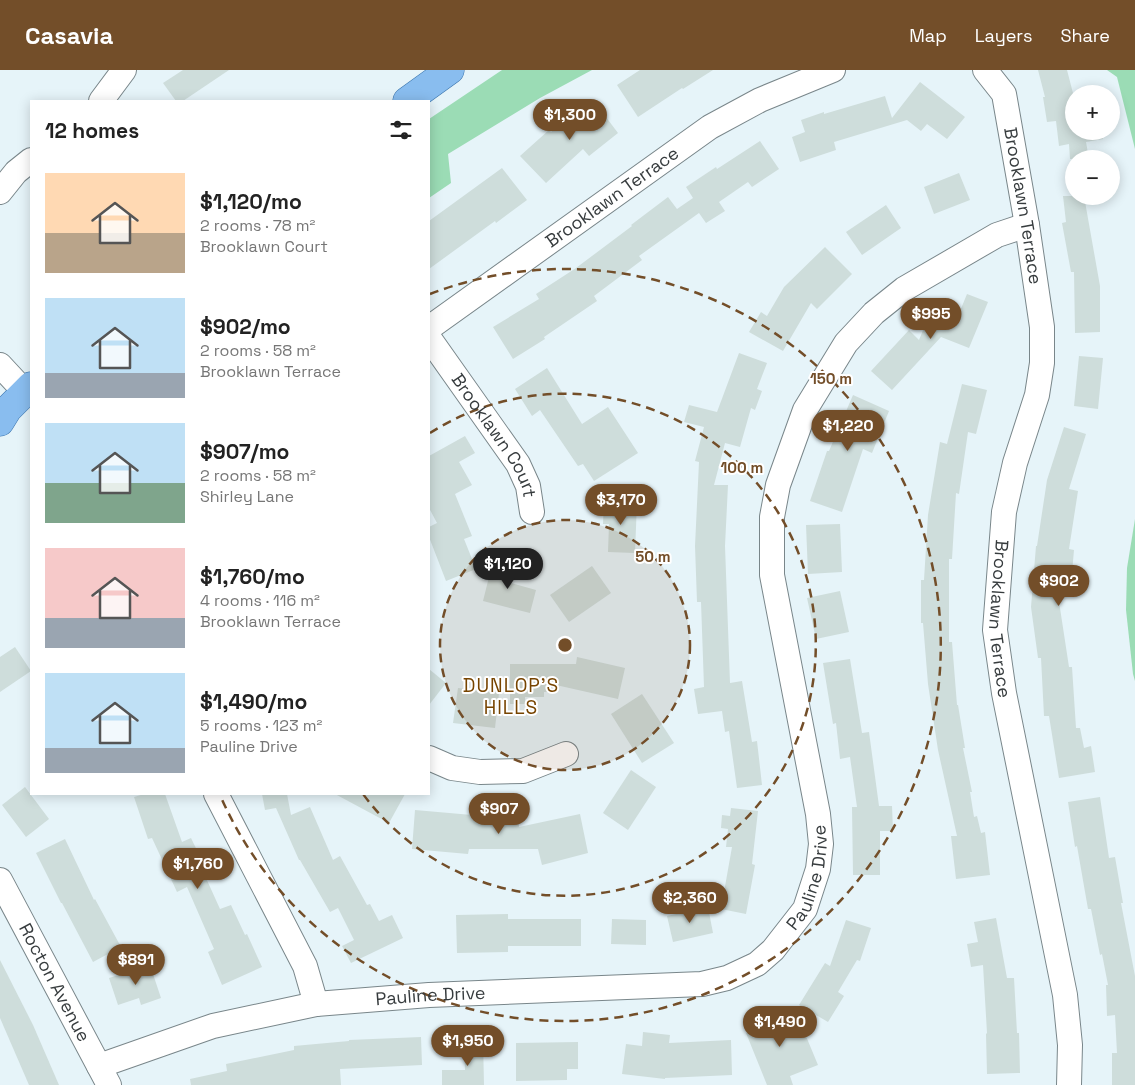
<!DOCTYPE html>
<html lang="en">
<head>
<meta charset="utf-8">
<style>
	:root { --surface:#fff; --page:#f6f6f6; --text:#222; --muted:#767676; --accent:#734e29 }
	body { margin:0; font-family:"Space Grotesk",sans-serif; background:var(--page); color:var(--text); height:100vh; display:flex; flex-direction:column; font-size:19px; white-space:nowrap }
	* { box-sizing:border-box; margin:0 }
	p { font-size:16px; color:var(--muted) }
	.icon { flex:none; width:28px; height:28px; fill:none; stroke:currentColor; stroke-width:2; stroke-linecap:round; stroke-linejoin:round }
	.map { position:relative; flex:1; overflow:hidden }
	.side { position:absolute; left:30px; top:30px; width:400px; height:695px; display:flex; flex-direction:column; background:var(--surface); border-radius:0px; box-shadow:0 2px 12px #0003 }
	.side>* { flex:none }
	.tools { position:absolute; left:1065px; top:15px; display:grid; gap:10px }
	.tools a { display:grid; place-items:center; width:55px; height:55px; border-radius:50%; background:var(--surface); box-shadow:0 2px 12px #0003; font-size:25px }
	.price { position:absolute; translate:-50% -42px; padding:0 11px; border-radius:18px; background:var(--accent); color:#fff; font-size:16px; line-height:32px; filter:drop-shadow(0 1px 2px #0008) }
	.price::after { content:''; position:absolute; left:50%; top:30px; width:15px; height:11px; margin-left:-8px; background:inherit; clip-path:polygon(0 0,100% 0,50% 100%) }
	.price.active { background:#222; color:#fff }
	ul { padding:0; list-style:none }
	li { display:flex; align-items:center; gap:15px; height:125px; padding:0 15px }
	li span { display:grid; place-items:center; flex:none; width:140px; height:100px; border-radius:0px; color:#555 }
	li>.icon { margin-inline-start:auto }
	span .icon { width:60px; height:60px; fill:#fffc; stroke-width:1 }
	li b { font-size:21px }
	h2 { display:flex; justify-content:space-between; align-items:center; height:60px; padding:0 15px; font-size:21px }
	header { display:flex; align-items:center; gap:30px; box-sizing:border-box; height:70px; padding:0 25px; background:var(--accent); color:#fff }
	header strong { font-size:24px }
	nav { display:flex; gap:28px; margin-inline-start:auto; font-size:18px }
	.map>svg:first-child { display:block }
</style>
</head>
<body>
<header>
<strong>Casavia</strong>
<nav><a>Map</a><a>Layers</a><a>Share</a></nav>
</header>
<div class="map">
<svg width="1135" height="1015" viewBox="0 0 1135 1015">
	<rect width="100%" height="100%" fill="#e6f4f9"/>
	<g fill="#9bdcb5">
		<path d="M502 0H592L540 28 448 84 451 113 429 128V49Z"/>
		<path d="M1107 0H1135V79L1117 7Z"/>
		<path d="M1135 449V611L1133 604 1126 540 1127 498Z"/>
	</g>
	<g fill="#cedddb">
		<path d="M183 0H229L183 31H176L163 13Z"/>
		<path d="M640 0H713L683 19 682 18 638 47 617 15Z"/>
		<path d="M1038 0H1067L1074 27V61H1102L1103 69 1086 72 1089 89H1070L1069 74 1059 76 1056 51 1047 52 1043 27H1045Z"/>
		<path d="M920 12 965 47 947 69 927 54 921 61 907 50 834 72 836 80 800 92 792 67 805 62 801 50 824 42V44L885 26 892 48Z"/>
		<path d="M593 30 618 63 589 86 583 79 546 113 520 86 549 60 551 62Z"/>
		<path d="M760 71 779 99 752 117 748 112 719 132 725 141 706 153 699 143 639 186 642 190 594 226 597 231 544 267 545 269 513 289 493 257 539 229 536 224 576 198 632 156 631 155 668 127 677 139 693 128 686 117 716 97 717 99Z"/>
		<path d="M502 98 527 130 496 153 495 151 429 199V151Z"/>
		<path d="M959 103 970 130 934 144 924 117Z"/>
		<path d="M1063 126H1084L1100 216V262L1075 263 1074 202H1071L1062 153 1066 152Z"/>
		<path d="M886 135 901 158 862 185 846 162Z"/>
		<path d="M825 177 852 204 817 239 811 233 783 281 749 262 761 242 767 246 784 217Z"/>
		<path d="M967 224 988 232 969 278 941 267 892 320 871 301 909 260 919 270 933 236 958 246Z"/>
		<path d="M739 283 767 293 757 319 762 321 755 340 751 338 740 377 725 373 714 415H728L725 476 730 613 742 611 752 672 757 671 762 715 737 718 729 661 725 662 722 641 698 644 694 619 704 617 701 532H697L695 476 699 392 695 391 704 357 684 352 689 335 717 342Z"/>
		<path d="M1079 286 1103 288 1098 339 1074 336Z"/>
		<path d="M547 298 582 354 608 337 638 383 594 411 583 394 578 396 540 340 532 346 515 319Z"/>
		<path d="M962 314 987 320 976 364 968 362 959 424 956 423 952 489H949V572H952L957 635H958L965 678H963L972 722H970L974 747 977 746 981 763 985 762 990 805 956 809 951 766H957L938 680 928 614 923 553H921V510H924L928 445 940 372 947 374Z"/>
		<path d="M853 325 889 341 872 383 863 379 842 442 810 431 827 381H829Z"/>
		<path d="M1064 357 1086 364 1069 419 1078 421 1069 479 1074 480 1070 526 1058 525 1069 597H1072L1076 658H1080L1084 678 1091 676 1095 702 1059 708 1049 646H1044L1041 588H1038L1031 537 1036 476H1037L1047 410Z"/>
		<path d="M465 366 475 383 459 392 472 415 455 424 472 466 464 469 476 499 446 511 429 467V457L437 453 429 438V386Z"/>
		<path d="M604 431 637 432 635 483 608 482 609 454H603Z"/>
		<path d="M840 454 842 502 808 504 806 455Z"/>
		<path d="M493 491 515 497 511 513 536 520 530 543 483 531Z"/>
		<path d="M592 496 611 523 569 552 550 525Z"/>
		<path d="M840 521 849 562 816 569 807 528Z"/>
		<path d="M15 577 31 601 0 622V587Z"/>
		<path d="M577 587 625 598 618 629 556 615V622H544V627H525V634H510V594H576Z"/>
		<path d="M850 589 862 663 869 662 879 736H892L893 761H880V805H853L852 737H857L850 687 840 689 836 653 833 654 823 593Z"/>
		<path d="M429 599 446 613 429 635Z"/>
		<path d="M458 618 499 623 495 658 453 653Z"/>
		<path d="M642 624 674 673 642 693 611 644Z"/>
		<path d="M631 700 656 717 628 760 603 743Z"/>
		<path d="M25 717 49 749 26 767 2 735Z"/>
		<path d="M144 724H165L182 772 191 768 210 807 206 808 220 839 231 835 245 865 247 864 262 897 222 915 208 882 214 879 187 817 177 822 152 768 148 769 134 727Z"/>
		<path d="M262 724H287L291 745 310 737 333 790 340 786 367 835 370 834 379 851 392 845 403 868 351 893 342 876 354 870 338 838 330 842 300 790H299L276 738 265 740Z"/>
		<path d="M335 724H405L389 753Z"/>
		<path d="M1100 727 1109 788 1115 787 1123 833H1121L1135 906V1015H1112V983H1117L1115 945 1107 946 1106 915H1108L1102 884 1100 885 1091 839H1088L1077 776 1075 777 1068 732Z"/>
		<path d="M731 738 758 741 752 794 755 795 746 844 721 839 732 777H726L728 759 721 758 722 745 730 746Z"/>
		<path d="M415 740 472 745 471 746H519V757L580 744 588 783 542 795 538 779H469L468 784 412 779Z"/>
		<path d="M65 769 94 830 95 829 121 877 93 892 62 833H61L36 783Z"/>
		<path d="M708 837 713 863 673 872 667 846Z"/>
		<path d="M508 844V849H581V876H508V882L457 883 456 845Z"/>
		<path d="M996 848 1007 908H1014L1017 963H1019L1020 1003 987 1004 986 964 987 963 983 895 971 897 967 874 978 872 974 852Z"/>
		<path d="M612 849 646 850V875L611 874Z"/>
		<path d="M846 850 871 858 860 891 857 890 838 922 844 926 828 952 799 935 825 893 830 896Z"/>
		<path d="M0 890 33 955 59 1015H29L0 948Z"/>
		<path d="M150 895 161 928 141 935 139 928 118 935 109 908Z"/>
		<path d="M765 940 770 952 796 942 818 995 790 1006 793 1015H767L746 963 754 959 749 947Z"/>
		<path d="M643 962 670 965 669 973 731 970 732 1005 665 1008V1009L622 1004 626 974 642 976Z"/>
		<path d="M421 967 422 995 340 999 341 1015H191L190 1009 227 1001 226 994 294 980V976L349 971V970Z"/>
		<path d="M464 970H483L484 1015H442V1000H465Z"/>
		<path d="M578 972V999H567V1010L516 1011V973Z"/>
	</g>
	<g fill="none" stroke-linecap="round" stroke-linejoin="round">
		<g stroke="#79868a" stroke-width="26">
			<g id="minor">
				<path id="s1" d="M985 0 1004 24 1027 155 1042 257V293L1037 325 1015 393 1004 442 995 560 1004 623 1065 925 1070 975 1069 1015"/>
				<path d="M101 31 124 0"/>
				<path d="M0 122 16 102 31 90"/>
				<path id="s2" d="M429 258 710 57 760 30 833 0"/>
				<path id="s3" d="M429 268 518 394 528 416 532 442"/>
				<path d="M0 295 25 322"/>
				<path d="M429 688 452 698 480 702 523 701 566 684"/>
				<path d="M216 724 305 896 316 934"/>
				<path id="s4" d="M0 810 109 1015"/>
				<path id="s5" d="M99 996 213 956 316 934 429 925 702 914 727 908 757 894 773 880 805 839 818 799 821 774 818 744 772 505V447L778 415 805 340 846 273 874 243 904 219 997 165 1027 155"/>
			</g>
		</g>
		<g stroke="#3973ab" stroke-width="29">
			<g id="major">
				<path d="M407 31 450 0"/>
				<path d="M0 352 8 339 31 316"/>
			</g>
		</g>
		<use href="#minor" stroke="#fff" stroke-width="24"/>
		<use href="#major" stroke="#89bdef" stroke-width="28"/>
	</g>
	<circle cx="565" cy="575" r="125" fill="#734e29" fill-opacity=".12"/>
	<g fill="none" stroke="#734e29" stroke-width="2.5" stroke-dasharray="9 6">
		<circle cx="565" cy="575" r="125"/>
		<path d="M430 363A251 251 0 1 1 363 724"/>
		<path d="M430 224A376 376 0 1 1 220 725"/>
	</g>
	<g text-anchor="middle" stroke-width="4" stroke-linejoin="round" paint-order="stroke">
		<g font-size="18" fill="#373c3e" stroke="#fff">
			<text dy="6" stroke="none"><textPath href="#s2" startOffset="225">Brooklawn Terrace</textPath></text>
			<text dy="6" stroke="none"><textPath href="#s1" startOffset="144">Brooklawn Terrace</textPath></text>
			<text dy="6" stroke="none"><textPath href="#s3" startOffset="118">Brooklawn Court</textPath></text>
			<text dy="6" stroke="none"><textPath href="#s1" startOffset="564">Brooklawn Terrace</textPath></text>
			<text dy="6" stroke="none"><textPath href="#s5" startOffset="776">Pauline Drive</textPath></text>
			<text dy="6" stroke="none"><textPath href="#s4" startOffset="116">Rocton Avenue</textPath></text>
			<text dy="6" stroke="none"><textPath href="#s5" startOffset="341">Pauline Drive</textPath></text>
		</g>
		<g font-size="19" letter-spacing="1" fill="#740" stroke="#fff">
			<text x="511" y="622">DUNLOP'S<tspan x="511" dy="22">HILLS</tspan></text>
		</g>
	</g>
	<circle cx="565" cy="575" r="8" fill="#734e29" stroke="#fff" stroke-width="2.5"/>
	<g font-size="15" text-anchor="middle" font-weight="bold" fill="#734e29" stroke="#fff" stroke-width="4" stroke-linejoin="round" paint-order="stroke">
		<text x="831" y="314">150 m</text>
		<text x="742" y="403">100 m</text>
		<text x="653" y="492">50 m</text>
	</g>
</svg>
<div class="tools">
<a>+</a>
<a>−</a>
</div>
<b class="price" style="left:570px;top:71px">$1,300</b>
<b class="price" style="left:931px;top:270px">$995</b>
<b class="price" style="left:848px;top:382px">$1,220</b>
<b class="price" style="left:621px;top:456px">$3,170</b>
<b class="price active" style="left:508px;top:520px">$1,120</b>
<b class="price" style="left:1059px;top:537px">$902</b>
<b class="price" style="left:499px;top:765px">$907</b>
<b class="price" style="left:198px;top:820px">$1,760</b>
<b class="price" style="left:690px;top:854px">$2,360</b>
<b class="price" style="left:136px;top:916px">$891</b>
<b class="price" style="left:780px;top:978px">$1,490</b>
<b class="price" style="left:468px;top:997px">$1,950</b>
<section class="side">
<h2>12 homes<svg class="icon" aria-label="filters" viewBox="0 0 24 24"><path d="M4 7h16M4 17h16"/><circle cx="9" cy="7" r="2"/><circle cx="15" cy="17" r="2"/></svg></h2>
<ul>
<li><span style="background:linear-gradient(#ffd9b3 60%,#b9a48a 0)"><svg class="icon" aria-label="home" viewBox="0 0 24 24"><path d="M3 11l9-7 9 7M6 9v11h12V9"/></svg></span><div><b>$1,120/mo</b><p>2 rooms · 78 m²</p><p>Brooklawn Court</p></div></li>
<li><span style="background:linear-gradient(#bfe0f5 75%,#9aa5b1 0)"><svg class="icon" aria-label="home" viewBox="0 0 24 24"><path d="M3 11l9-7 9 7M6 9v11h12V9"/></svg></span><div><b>$902/mo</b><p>2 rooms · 58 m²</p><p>Brooklawn Terrace</p></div></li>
<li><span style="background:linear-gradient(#bfe0f5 60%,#7fa58c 0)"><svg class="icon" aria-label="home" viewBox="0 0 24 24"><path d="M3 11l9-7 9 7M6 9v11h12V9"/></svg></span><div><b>$907/mo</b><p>2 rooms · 58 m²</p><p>Shirley Lane</p></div></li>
<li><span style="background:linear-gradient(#f6c9c9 70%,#9aa5b1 0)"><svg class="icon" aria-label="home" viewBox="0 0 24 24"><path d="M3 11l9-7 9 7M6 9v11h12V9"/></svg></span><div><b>$1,760/mo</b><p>4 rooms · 116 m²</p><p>Brooklawn Terrace</p></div></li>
<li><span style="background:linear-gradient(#bfe0f5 75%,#9aa5b1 0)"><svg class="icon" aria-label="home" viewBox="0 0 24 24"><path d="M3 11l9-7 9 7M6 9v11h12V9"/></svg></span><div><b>$1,490/mo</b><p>5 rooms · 123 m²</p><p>Pauline Drive</p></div></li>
</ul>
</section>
</div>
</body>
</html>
